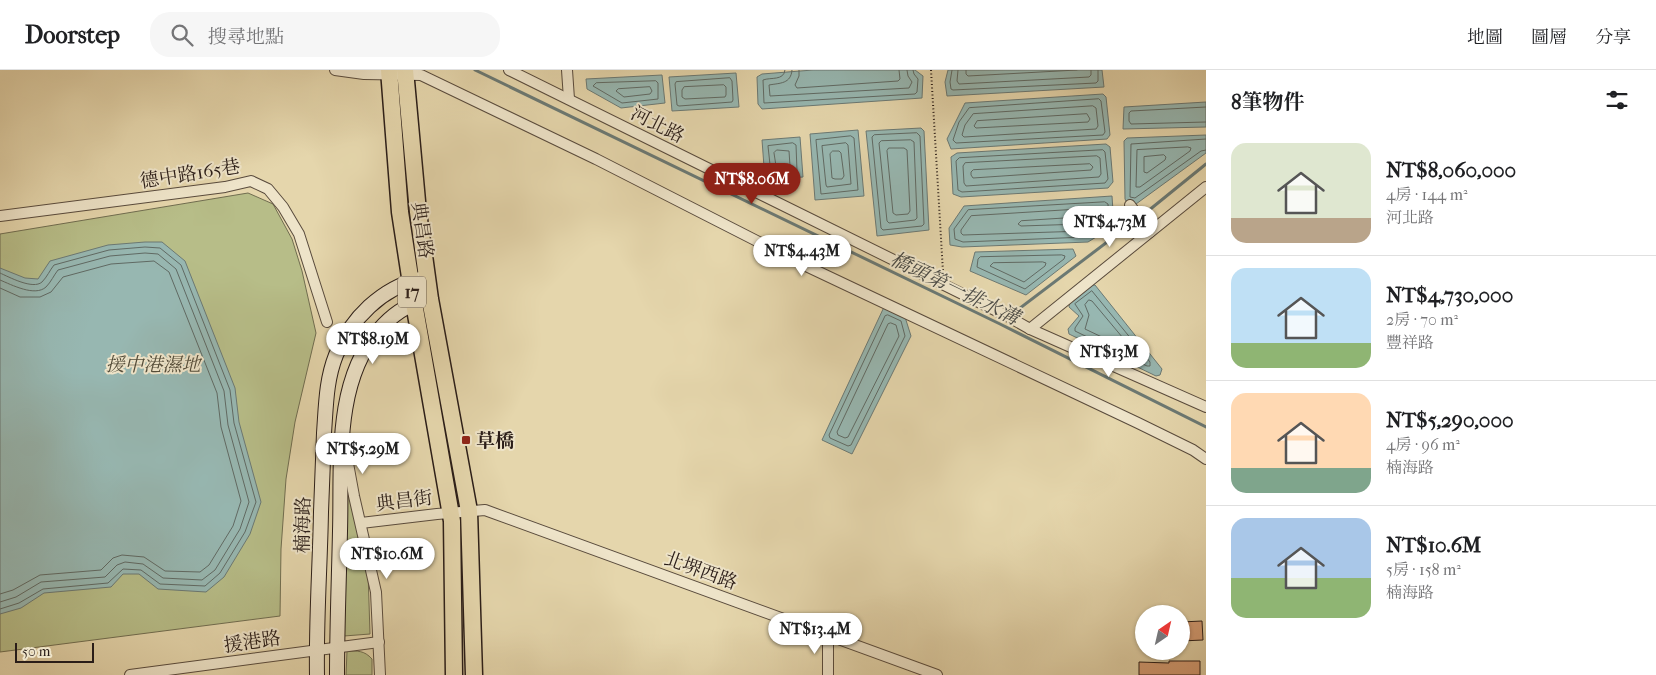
<!DOCTYPE html>
<html lang="zh-TW">
<head>
<meta charset="utf-8">
<style>
	:root { --surface:#fff; --page:#f6f6f6; --text:#202124; --muted:#757577; --line:#e0e0e0; --accent:#8f2418 }
	body { margin:0; font-family:"IM FELL French Canon","Noto Serif TC",serif; background:var(--page); color:var(--text); height:100vh; display:flex; flex-direction:column; font-size:19px; white-space:nowrap }
	* { box-sizing:border-box; margin:0 }
	p { font-size:16px; color:var(--muted) }
	.icon { flex:none; width:28px; height:28px; fill:none; stroke:currentColor; stroke-width:2; stroke-linecap:round; stroke-linejoin:round }
	.map { position:relative; flex:1; overflow:hidden }
	.drawer { display:flex; flex-direction:column; background:var(--surface); width:450px }
	.drawer>* { flex:none }
	.needle { width:32px; rotate:34deg }
	.controls { position:absolute; left:1135px; top:535px; display:grid; gap:10px }
	.controls a { display:grid; place-items:center; width:55px; height:55px; border-radius:50%; background:var(--surface); box-shadow:0 1px 4px #0004; font-size:25px }
	.scale { position:absolute; left:15px; bottom:12px; width:79px; box-sizing:border-box; padding-left:5px; border:2px solid #2a1d18; border-top:0; font-size:14px; line-height:18px; white-space:nowrap; color:#2a1d18; -webkit-text-stroke:4px #eee4c9; paint-order:stroke }
	.price { position:absolute; translate:-50% -42px; padding:0 11px; border-radius:18px; background:#fff; color:#222; font-size:16px; line-height:32px; filter:drop-shadow(0 1px 2px #0008) }
	.price::after { content:''; position:absolute; left:50%; top:30px; width:15px; height:11px; margin-left:-8px; background:inherit; clip-path:polygon(0 0,100% 0,50% 100%) }
	.price.current { background:var(--accent); color:#fff }
	ul { padding:0; list-style:none }
	li { display:flex; align-items:center; gap:15px; height:125px; padding:0 25px }
	li+li { border-top:1px solid var(--line) }
	li span { display:grid; place-items:center; flex:none; width:140px; height:100px; border-radius:15px; color:#555 }
	li>.icon { margin-inline-start:auto }
	span .icon { width:60px; height:60px; fill:#fffc; stroke-width:1 }
	li b { font-size:21px }
	h2 { display:flex; justify-content:space-between; align-items:center; height:60px; padding:0 25px; font-size:21px }
	header { display:flex; align-items:center; gap:30px; box-sizing:border-box; height:70px; padding:0 25px; background:var(--surface); border-bottom:1px solid var(--line) }
	header strong { font-size:24px }
	nav { display:flex; gap:28px; margin-inline-start:auto; font-size:18px }
	.search { width:350px; height:45px; background:var(--page); display:flex; align-items:center; gap:12px; box-sizing:border-box; padding:0 18px; border-radius:20px; color:var(--muted); font-size:19px }
	main { display:flex; flex:1; min-height:0 }
	.map>svg:first-child { display:block }
</style>
</head>
<body>
<header>
<strong>Doorstep</strong>
<div class="search"><svg class="icon" aria-label="search" viewBox="0 0 24 24"><circle cx="10" cy="10" r="6"/><path d="M15 15l6 6"/></svg>搜尋地點</div>
<nav><a>地圖</a><a>圖層</a><a>分享</a></nav>
</header>
<main>
<div class="map">
<svg width="1206" height="605" viewBox="0 0 1206 605">
	<rect width="100%" height="100%" fill="#e5d6ac"/>
	<filter id="stains"><feTurbulence type="fractalNoise" baseFrequency=".004" numOctaves="4"/><feColorMatrix values="0 0 0 0 .2 0 0 0 0 .09 0 0 0 0 .02 0 0 0 .5 -.17"/></filter>
	<radialGradient id="worn" r=".72"><stop offset=".6" stop-color="#630" stop-opacity="0"/><stop offset="1" stop-color="#630" stop-opacity=".3"/></radialGradient>
	<g fill="#b7bd88" stroke="#706d50">
		<path d="M248 123 273 134 292 169 302 201 316 263 295 352 286 409 281 479 280 546 0 582V164Z"/>
		<path d="M348 419 368 501 370 564 344 566 346 421Z"/>
		<path d="M347 581C357 581 364 580 372 589V605H346Z"/>
	</g>
	<g fill="#97b7b1" stroke="#6b7974">
		<path d="M813 0H915L923 6 922 28 762 39 758 34 757 7 762 4Z"/>
		<path d="M948 0H1102L1104 17 947 26 945 12Z"/>
		<path d="M736 3 739 37 672 41 669 7Z"/>
		<path d="M662 5 665 33 621 38 587 19 586 9Z"/>
		<path d="M1103 24 1106 27 1110 65 1107 69 951 79 947 69 965 33Z"/>
		<path d="M1206 32V57L1123 59 1124 37Z"/>
		<path d="M921 58 924 61 929 160 877 166 866 61Z"/>
		<path d="M858 60 864 126 815 130 810 64Z"/>
		<path d="M1206 65V83L1136 134 1127 133 1125 129 1124 71 1127 68Z"/>
		<path d="M800 67 803 107 765 110 762 70Z"/>
		<path d="M1106 74 1110 77 1113 112 1108 118 961 127 953 124 951 87 957 83Z"/>
		<path d="M1112 126 1114 156 1088 172 962 177 950 175 949 158 964 136Z"/>
		<path d="M145 172H162L185 191 235 318 239 352 261 432 250 464 224 507 206 522 158 519 139 504H123L111 517 44 523 21 538 0 544V198L25 208 38 209 50 191 108 175Z"/>
		<path d="M1073 179 1076 186 1026 225 970 201 975 182Z"/>
		<path d="M1090 215H1095L1162 299 1160 305 1156 306 1069 264 1068 259 1079 246 1069 237 1070 231Z"/>
		<path d="M884 237 905 247 911 266 852 384 822 370Z"/>
	</g>
	<g fill="none" stroke-linecap="round" stroke-linejoin="round">
		<g stroke="#606a64" stroke-width="1">
			<path d="M785 0C784 11 771 7 763 10L764 33 915 24 917 22 918 9 914 4 913 0"/>
			<path d="M792 0C791 14 780 13 769 15L770 26 909 18 912 12 908 6 907 0"/>
			<path d="M799 0V6L795 15 797 18 898 11 900 9 899 0"/>
			<path d="M952 0 950 12 951 19 953 20 1096 13 1098 11V0"/>
			<path d="M958 0 957 11 959 14 1089 7 1091 5V0"/>
			<path d="M966 0V4L968 6 1077 0"/>
			<path d="M730 8 732 11 733 30 732 32 679 36 677 35 675 14 676 12Z"/>
			<path d="M656 11 658 13V29L622 33 593 16 596 13Z"/>
			<path d="M724 15 726 17V25L725 27 685 29 682 27V20L684 17Z"/>
			<path d="M650 17 652 21 650 24 624 27 616 21 618 19Z"/>
			<path d="M1099 29 1101 31 1105 62 1103 65 956 73 953 70 959 52 969 38Z"/>
			<path d="M1093 36 1096 38 1098 56 1096 59 964 67 962 65 965 55 973 44Z"/>
			<path d="M1206 37 1131 41 1129 43V51L1131 54 1206 52"/>
			<path d="M1087 44 1090 49 1088 52 976 58 974 56 977 51Z"/>
			<path d="M917 63 920 66 924 154 922 156 883 160 881 158 872 67 874 65Z"/>
			<path d="M851 66 854 68 858 120 821 124 816 70Z"/>
			<path d="M1206 69 1131 74 1130 127 1135 128 1201 81 1206 80"/>
			<path d="M911 70 914 72 917 148 915 150 889 153 887 151 879 73 881 71Z"/>
			<path d="M793 73 796 75 797 101 771 104 768 76Z"/>
			<path d="M846 73 848 75 851 114 827 117 826 115 822 76Z"/>
			<path d="M1188 77 1191 78 1190 81 1140 117H1136L1137 80Z"/>
			<path d="M889 78H904L907 80 910 141 908 144 896 145 893 143 887 81Z"/>
			<path d="M777 80 789 81 790 96H776L774 83Z"/>
			<path d="M1103 80 1105 82 1108 109 1105 113 962 122 958 120 956 91 959 88Z"/>
			<path d="M833 81H839L841 83 844 106 842 109H835L832 108 830 84Z"/>
			<path d="M1164 85 1166 87 1165 90 1147 103 1144 102V87Z"/>
			<path d="M1097 86 1100 88 1101 104 1099 107 966 116 964 113 963 96 965 93Z"/>
			<path d="M1090 94 1093 97 1091 100 973 108 971 105V102L973 100Z"/>
			<path d="M1105 132 1108 134 1109 154 1086 167 963 172 955 169 954 159 968 140Z"/>
			<path d="M1099 138 1102 140V150L1084 161 963 165 961 163V160L971 146Z"/>
			<path d="M1085 147 1087 150 1082 154 1021 156 1018 154 1021 151Z"/>
			<path d="M1062 185 1065 186 1064 189 1025 219 977 197 978 189 980 187Z"/>
			<path d="M1043 192 1046 193 1045 196 1024 212 990 196 993 193Z"/>
			<path d="M0 203C9 207 33 220 42 212 47 207 50 200 54 195L109 180 145 177 160 178 181 195 230 320 234 353 256 432 245 462 220 503 205 516 160 514 141 500 123 499 108 513 43 519 19 533 0 539"/>
			<path d="M0 210C12 215 35 227 46 217 51 212 54 205 58 200L110 186 145 183 158 184 176 199 224 321 228 355 249 432 240 459 215 500 202 510 163 508 143 494 125 492 117 495 105 507 41 512 16 527 0 532"/>
			<path d="M0 218 20 227H40L51 222 63 207 111 194 154 191 169 202 217 323 221 357 241 431 233 456 209 495 200 502 165 501 144 487 122 485 113 488 101 500 40 505 13 520 0 524"/>
			<path d="M1092 221 1150 292V296H1147L1075 261V258L1083 246 1075 234Z"/>
			<path d="M1089 230 1092 231 1128 274 1127 278H1125L1085 259 1089 245 1085 235Z"/>
			<path d="M888 245 901 251 905 266 851 375 848 376 830 368 829 365 885 246Z"/>
			<path d="M891 253 896 255 899 266 848 367 845 368 838 365 837 362 888 254Z"/>
		</g>
		<g stroke="#6b7974" stroke-width="3">
			<path d="M475 0 1000 254 1206 357"/>
			<path d="M1011 245 1148 141 1206 94"/>
		</g>
	</g>
	<g fill="#d79f77" stroke="#2a1d18">
		<path d="M1202 551 1203 570 1181 571V552Z"/>
		<path d="M1169 591H1200V605H1139V592L1169 593Z"/>
	</g>
	<g fill="none" stroke-linecap="round" stroke-linejoin="round">
		<g stroke="#594b3d" stroke-width="12">
			<g id="street">
				<path d="M335 0 364 4 421 5 596 89 804 195 1138 353 1193 380 1206 389"/>
				<path d="M509 0 1007 246 1030 259 1206 337"/>
				<path d="M567 0 569 29"/>
				<path d="M1130 135 1150 162"/>
				<path d="M0 146 225 117 251 111 268 119 283 137 299 164 327 252"/>
				<path d="M1030 259 1206 117"/>
				<path d="M345 377 354 426 376 522 380 605"/>
				<path d="M361 453 437 444 485 440 937 605"/>
				<path d="M130 605 379 572"/>
				<path d="M828 605V565"/>
			</g>
		</g>
		<g stroke="#2a1d18" stroke-width="16">
			<g id="secondary">
				<path d="M317 605C316 551 320 496 321 442 322 416 323 389 324 363 326 336 326 310 336 285 351 248 382 218 420 209"/>
				<path d="M337 605C337 557 339 509 340 461 342 395 333 313 379 260 391 246 404 236 422 231"/>
			</g>
		</g>
		<g stroke="#2a1d18" stroke-width="19">
			<g id="primary">
				<path d="M389 0 400 142 414 233 452 451 454 605"/>
				<path d="M405 0 418 142 430 229 469 441 474 605"/>
			</g>
		</g>
		<path stroke="#2a1d18" stroke-width="2" stroke-dasharray="1 2.5" stroke-linecap="butt" d="M931 0 943 202"/>
		<use href="#street" stroke="#eee4c9" stroke-width="10"/>
		<use href="#secondary" stroke="#eee4c9" stroke-width="14"/>
		<use href="#primary" stroke="#e5d6ac" stroke-width="16"/>
	</g>
	<rect fill="#8f2418" stroke="#eee4c9" stroke-width="2" x="461" y="365" width="10" height="10" rx="2.5"/>
	<g text-anchor="middle" stroke-width="4" stroke-linejoin="round" paint-order="stroke">
		<rect fill="#eee4c9" stroke="#65594d" stroke-width="1" x="398" y="206.5" width="28" height="31" rx="4"/>
		<g font-size="18" font-weight="bold" fill="#2a1d18">
			<text x="412" y="228">17</text>
		</g>
		<g font-size="19" fill="#2a1d18" stroke="#eee4c9">
			<text transform="translate(658 54) rotate(27)" y="7">河北路</text>
			<text transform="translate(190 103) rotate(-9)" y="7">德中路165巷</text>
			<text transform="translate(423 160) rotate(82)" y="7">典昌路</text>
			<text transform="translate(404 430) rotate(-7)" y="7">典昌街</text>
			<text transform="translate(302 455) rotate(-89)" y="7">楠海路</text>
			<text transform="translate(701 500) rotate(20)" y="7">北堺西路</text>
			<text transform="translate(252 571) rotate(-8)" y="7">援港路</text>
		</g>
		<g font-size="19" font-style="italic" fill="#544d3a" stroke="#eee4c9">
			<text x="153" y="301">援中港濕地</text>
		</g>
		<g font-size="19" font-weight="bold" fill="#2a1d18" stroke="#eee4c9" text-anchor="start">
			<text x="476" y="377">草橋</text>
		</g>
		<g font-size="20" font-style="italic" fill="#4b4b46" stroke="#eee4c9">
			<text transform="translate(955 218) rotate(26)" y="7">橋頭第一排水溝</text>
		</g>
	</g>
	<rect width="100%" height="100%" filter="url(#stains)"/>
	<rect width="100%" height="100%" fill="url(#worn)"/>
</svg>
<div class="controls">
<a><svg class="needle" viewBox="-14 -14 28 28"><path d="M0-13l5 13h-10z" fill="#e53935"/><path d="M0 13l5-13h-10z" fill="#757577"/></svg></a>
</div>
<div class="scale">50 m</div>
<b class="price current" style="left:752px;top:135px">NT$8.06M</b>
<b class="price" style="left:1110px;top:178px">NT$4.73M</b>
<b class="price" style="left:802px;top:207px">NT$4.43M</b>
<b class="price" style="left:373px;top:295px">NT$8.19M</b>
<b class="price" style="left:1109px;top:308px">NT$13M</b>
<b class="price" style="left:363px;top:405px">NT$5.29M</b>
<b class="price" style="left:387px;top:510px">NT$10.6M</b>
<b class="price" style="left:815px;top:585px">NT$13.4M</b>
</div>
<section class="drawer">
<h2>8筆物件<svg class="icon" aria-label="filters" viewBox="0 0 24 24"><path d="M4 7h16M4 17h16"/><circle cx="9" cy="7" r="2"/><circle cx="15" cy="17" r="2"/></svg></h2>
<ul>
<li><span style="background:linear-gradient(#dfe7d0 75%,#b9a48a 0)"><svg class="icon" aria-label="home" viewBox="0 0 24 24"><path d="M3 11l9-7 9 7M6 9v11h12V9"/></svg></span><div><b>NT$8,060,000</b><p>4房 · 144 m²</p><p>河北路</p></div></li>
<li><span style="background:linear-gradient(#bfe0f5 75%,#8fb573 0)"><svg class="icon" aria-label="home" viewBox="0 0 24 24"><path d="M3 11l9-7 9 7M6 9v11h12V9"/></svg></span><div><b>NT$4,730,000</b><p>2房 · 70 m²</p><p>豐祥路</p></div></li>
<li><span style="background:linear-gradient(#ffd9b3 75%,#7fa58c 0)"><svg class="icon" aria-label="home" viewBox="0 0 24 24"><path d="M3 11l9-7 9 7M6 9v11h12V9"/></svg></span><div><b>NT$5,290,000</b><p>4房 · 96 m²</p><p>楠海路</p></div></li>
<li><span style="background:linear-gradient(#a9c7e8 60%,#8fb573 0)"><svg class="icon" aria-label="home" viewBox="0 0 24 24"><path d="M3 11l9-7 9 7M6 9v11h12V9"/></svg></span><div><b>NT$10.6M</b><p>5房 · 158 m²</p><p>楠海路</p></div></li>
</ul>
</section>
</main>
</body>
</html>
